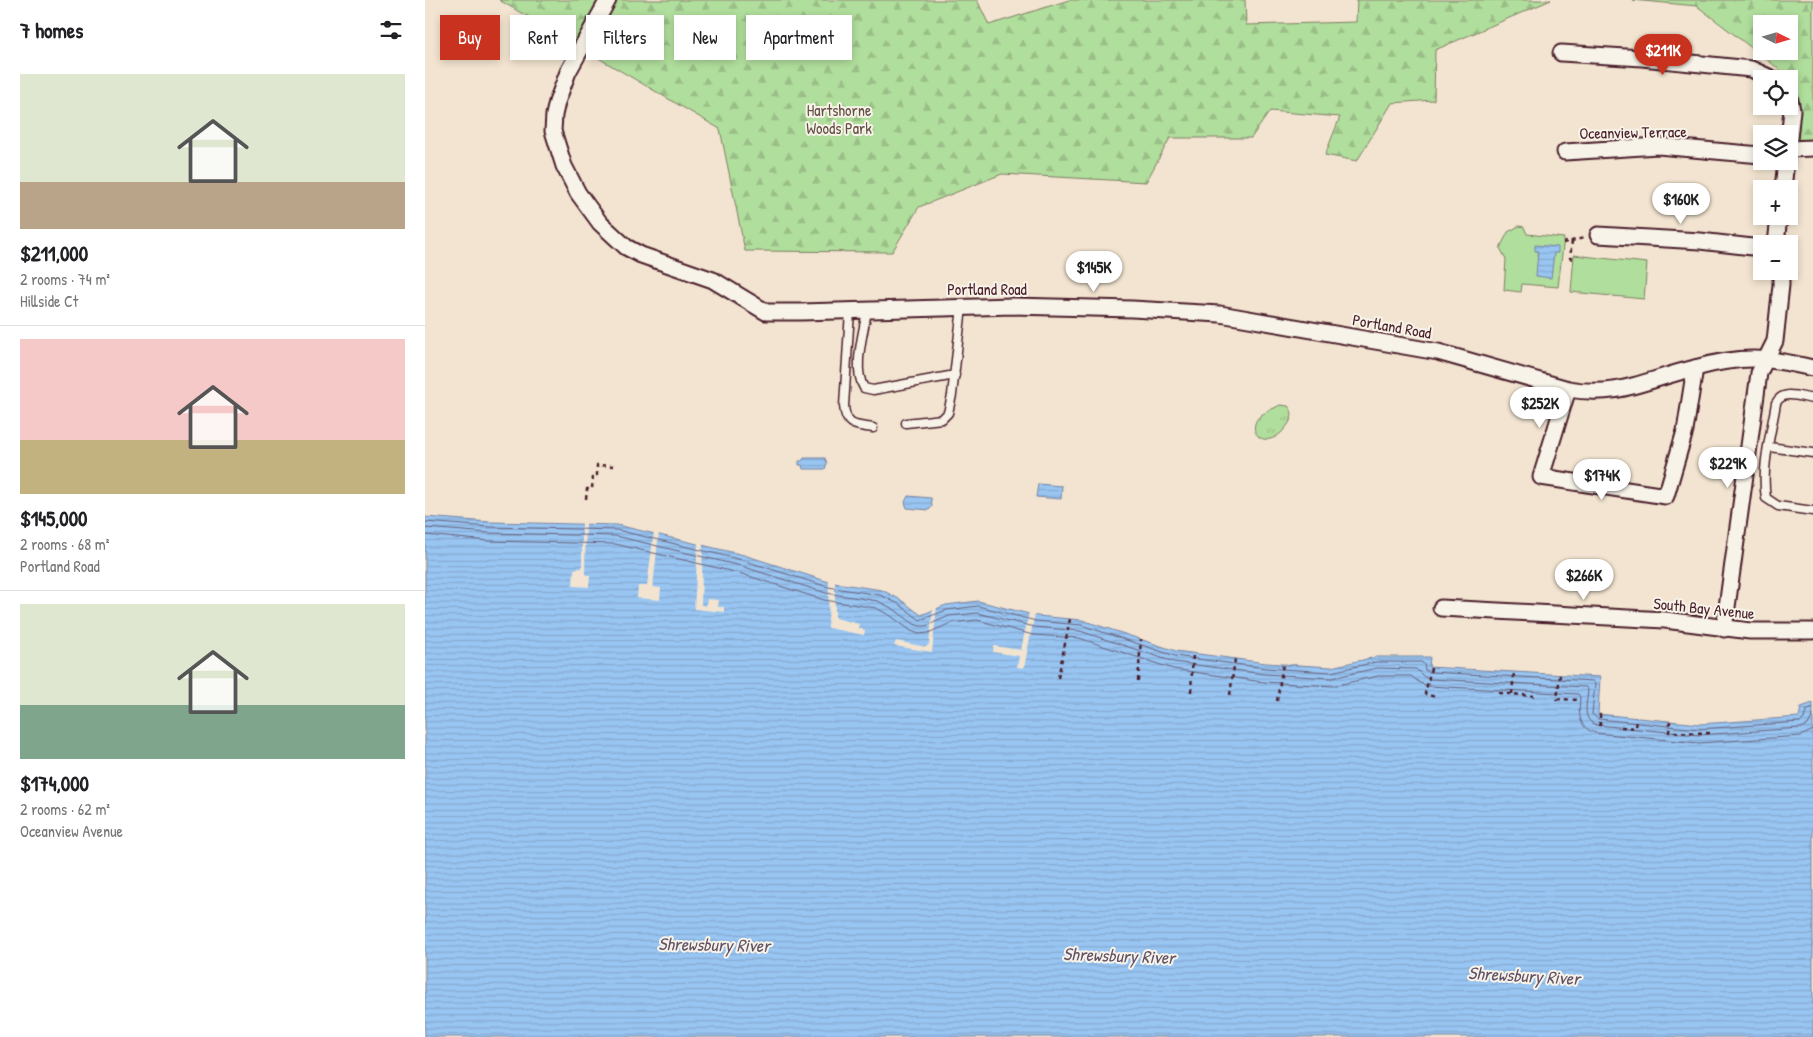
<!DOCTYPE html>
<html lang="en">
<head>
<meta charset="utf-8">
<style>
	:root { --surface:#fff; --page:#f6f6f6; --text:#202124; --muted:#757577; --line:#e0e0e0; --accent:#c8321e }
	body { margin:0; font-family:"Patrick Hand",sans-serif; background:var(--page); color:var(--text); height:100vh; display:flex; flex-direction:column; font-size:19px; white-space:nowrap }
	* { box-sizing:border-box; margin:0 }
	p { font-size:16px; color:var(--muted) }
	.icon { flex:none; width:28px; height:28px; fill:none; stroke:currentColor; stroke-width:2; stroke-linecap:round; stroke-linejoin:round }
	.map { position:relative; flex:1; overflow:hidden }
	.details { display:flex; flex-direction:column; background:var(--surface); width:425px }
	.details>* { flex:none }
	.top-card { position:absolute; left:15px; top:15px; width:475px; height:45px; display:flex; gap:10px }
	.needle { width:32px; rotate:95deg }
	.buttons { position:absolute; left:1328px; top:15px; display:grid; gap:10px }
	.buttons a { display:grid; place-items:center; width:45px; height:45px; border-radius:0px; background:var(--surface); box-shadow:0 2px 8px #0003; font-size:25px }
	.price { position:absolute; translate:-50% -42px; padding:0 11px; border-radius:18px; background:#fff; color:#222; font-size:16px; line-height:32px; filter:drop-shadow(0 1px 2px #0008) }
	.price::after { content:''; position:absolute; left:50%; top:30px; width:15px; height:11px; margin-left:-8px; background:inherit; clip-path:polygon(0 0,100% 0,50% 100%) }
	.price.active { background:var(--accent); color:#fff }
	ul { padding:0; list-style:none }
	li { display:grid; align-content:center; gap:10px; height:265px; padding:0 20px }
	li+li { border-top:1px solid var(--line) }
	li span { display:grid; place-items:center; height:155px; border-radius:0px; color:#555 }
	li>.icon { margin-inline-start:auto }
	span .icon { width:90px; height:90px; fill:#fffc; stroke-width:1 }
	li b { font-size:21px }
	h2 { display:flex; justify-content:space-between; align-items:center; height:60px; padding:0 20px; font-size:21px }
	.pill { padding:0 18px; border-radius:0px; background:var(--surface); box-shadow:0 2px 8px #0003; font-size:18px; line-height:45px }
	.pill.active { background:var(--accent); color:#fff }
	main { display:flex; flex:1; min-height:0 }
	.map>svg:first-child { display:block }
</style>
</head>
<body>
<main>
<section class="details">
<h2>7 homes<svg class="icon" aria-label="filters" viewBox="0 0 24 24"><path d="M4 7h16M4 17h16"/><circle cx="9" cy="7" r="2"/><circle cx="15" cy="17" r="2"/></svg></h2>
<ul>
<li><span style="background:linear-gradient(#dfe7d0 70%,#b9a48a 0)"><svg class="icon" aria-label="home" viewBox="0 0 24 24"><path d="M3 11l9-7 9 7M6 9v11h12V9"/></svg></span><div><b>$211,000</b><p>2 rooms · 74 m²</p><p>Hillside Ct</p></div></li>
<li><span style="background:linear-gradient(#f6c9c9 65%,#c2b280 0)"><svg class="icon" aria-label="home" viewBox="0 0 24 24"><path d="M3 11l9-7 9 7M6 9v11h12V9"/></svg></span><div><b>$145,000</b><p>2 rooms · 68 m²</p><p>Portland Road</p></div></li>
<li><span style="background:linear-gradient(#dfe7d0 65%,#7fa58c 0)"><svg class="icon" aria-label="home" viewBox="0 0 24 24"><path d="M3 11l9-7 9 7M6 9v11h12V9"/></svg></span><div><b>$174,000</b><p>2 rooms · 62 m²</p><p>Oceanview Avenue</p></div></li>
</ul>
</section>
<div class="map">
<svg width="1388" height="1037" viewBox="0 0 1388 1037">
	<defs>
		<pattern id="grass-tufts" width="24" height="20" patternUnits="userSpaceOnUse" patternTransform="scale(1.25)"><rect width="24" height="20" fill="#b0de9c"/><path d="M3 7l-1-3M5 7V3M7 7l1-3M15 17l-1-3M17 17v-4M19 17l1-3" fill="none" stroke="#99be87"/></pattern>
		<pattern id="forest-firs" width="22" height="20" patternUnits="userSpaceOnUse" patternTransform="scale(1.25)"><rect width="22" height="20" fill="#b0de9c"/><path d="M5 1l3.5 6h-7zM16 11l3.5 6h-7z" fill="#99be87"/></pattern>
		<pattern id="water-rules" width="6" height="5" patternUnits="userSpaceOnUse" patternTransform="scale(1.25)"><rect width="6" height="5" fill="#98c5f2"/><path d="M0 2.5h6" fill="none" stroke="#84a9d0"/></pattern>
	</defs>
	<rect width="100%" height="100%" fill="#f2e4d0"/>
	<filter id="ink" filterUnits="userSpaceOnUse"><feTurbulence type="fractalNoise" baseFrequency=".02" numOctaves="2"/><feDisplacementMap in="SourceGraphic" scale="10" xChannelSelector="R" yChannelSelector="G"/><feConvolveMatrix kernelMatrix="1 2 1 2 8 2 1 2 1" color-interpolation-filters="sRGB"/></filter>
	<g filter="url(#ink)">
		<path fill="url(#grass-tufts)" stroke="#7d7e64" d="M855 405 863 406C868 411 868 416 864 423 844 455 819 433 834 417 839 412 848 409 855 405Z"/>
		<g fill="url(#forest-firs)" stroke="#7d7e64" fill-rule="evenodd">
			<path d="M74 0H552L564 25 644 0H820L821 25 931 22 932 0H1126L1010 50 1009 100 967 103 932 161 900 155 915 117 845 111 826 138H745L721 182 577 174 494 207 467 252 320 251 295 129Z"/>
			<path d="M1207 0H1388V146L1364 148V79H1358V72L1272 6ZM1336 24H1364V51H1336Z"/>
		</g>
		<g fill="#b0de9c" stroke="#7d7e64">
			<path d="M1094 226 1099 227 1102 234 1139 238 1133 287 1097 284 1096 292 1079 290 1081 259 1075 248 1083 232Z"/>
			<path d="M1149 255 1222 263 1219 299 1146 292Z"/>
		</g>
		<g fill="url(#water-rules)" stroke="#7983a2">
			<path d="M1110 245 1133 247V253H1129L1126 278 1111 276 1113 251H1110Z"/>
			<path d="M379 458H400L402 463 400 469H378L377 465H374V461H377Z"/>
			<path d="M613 484 637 486 636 499 611 497Z"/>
			<path d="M483 496 506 498 507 506 504 510 482 508 480 502Z"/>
			<path d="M0 517 65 522 192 525 319 555 404 582 457 590 476 600 496 615 521 605 553 601 612 616 657 620 751 651 841 663 906 667 951 657H1005L1004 667 1175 677 1173 714 1275 724 1374 717 1376 707 1388 703V1037H0Z"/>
		</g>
		<g fill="#f2e4d0">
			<path d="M157 522H161L160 574 165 576 164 587 148 586 149 569 157 568Z"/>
			<path d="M229 531 234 532 228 587 236 588 235 600 212 598 213 586H222Z"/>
			<path d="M273 542 278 543 276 605 281 606 282 599 294 600 293 607H299V612L269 609Z"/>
			<path d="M404 579 410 580V618L434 624 433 628 440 630 439 635 403 628Z"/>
			<path d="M512 606 507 652 469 646 471 641 501 647 504 644 508 608Z"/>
			<path d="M604 612 610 613 599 668 592 667 594 656 568 652 569 646 596 650Z"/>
		</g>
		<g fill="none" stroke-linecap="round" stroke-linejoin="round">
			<g stroke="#69617b" stroke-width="1">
				<path d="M0 522 65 527 192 530 317 560 403 587 455 595 474 604 495 620 522 610 553 606 611 621 656 625 750 656 840 668 906 672 951 662H996L999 664 1000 670 1005 672 1168 681 1170 684 1167 714 1173 719 1274 729 1375 722 1379 719 1381 711 1388 708"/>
				<path d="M0 528 64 533 191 536 316 566 401 593 453 601 470 610 489 624 495 626H501L524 616 552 613 610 627 655 631 749 662 839 674 907 678 952 668 991 669 998 676 1004 679 1161 687 1163 690C1162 703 1156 721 1172 725L1274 735 1376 728 1383 725 1388 715"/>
				<path d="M0 535 64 541 190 544 314 573 399 600 451 608 466 616 486 631 494 634 503 633 526 623 552 620 608 635 654 638 748 669 838 682 908 686 953 676H986L995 683 1003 686 1153 694 1155 697C1154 712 1152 728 1171 733L1274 743 1376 736 1388 730"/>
			</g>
			<g stroke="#4a1f2b" stroke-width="11">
				<g id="lane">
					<path d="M442 310C439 332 427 368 439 388L448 390 530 375"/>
					<path d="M425 311 419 406C421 427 430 425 448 428"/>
					<path d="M1388 399C1375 397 1358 389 1351 403 1346 434 1336 467 1341 498L1353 506 1388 511"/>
					<path d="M481 423 517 419 523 413 527 395 537 307"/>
					<path d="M1344 447 1388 453"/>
				</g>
			</g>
			<g stroke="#4a1f2b" stroke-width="19">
				<g id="street">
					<path d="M183 0 143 72 132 102 129 115 128 131 139 166 153 193 175 223 201 247 216 255 288 280 341 312H376L588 306 707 309 795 314 1013 352 1143 389C1195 398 1222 379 1270 368 1292 362 1320 357 1343 360 1358 361 1373 365 1388 368"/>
					<path d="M1136 53 1217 58 1326 69 1348 79"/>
					<path d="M1364 96 1367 110 1364 139"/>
					<path d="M1364 149 1388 148"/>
					<path d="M1140 152 1233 146 1336 155"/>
					<path d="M1358 189 1361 161"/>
					<path d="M1173 235 1275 241 1336 248"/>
					<path d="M1351 244 1354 216"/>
					<path d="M1143 389 1116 477 1241 496 1260 431 1270 368"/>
					<path d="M1016 608 1240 620 1325 631H1388"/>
					<path d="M1299 629 1334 373 1350 341 1356 285V271"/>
				</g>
			</g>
			<g stroke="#4a1f2b" stroke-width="2.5" stroke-dasharray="4 4" stroke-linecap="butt">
				<path d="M1147 241 1145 258 1149 259"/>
				<path d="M1138 243 1159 238"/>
				<path d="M161 499 162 489H167L168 475H172V465L191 466"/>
				<path d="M1006 668 1000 694 1010 697"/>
				<path d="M1135 675 1132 699 1155 700"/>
				<path d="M633 678 645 619"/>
				<path d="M713 681 716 639"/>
				<path d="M766 692 768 653"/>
				<path d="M1074 693 1109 696"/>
				<path d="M1087 694 1089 672"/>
				<path d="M805 695 810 659"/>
				<path d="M852 701 858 664"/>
				<path d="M1175 714V725H1179"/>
				<path d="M1245 721 1244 732 1285 733"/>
				<path d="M1196 727 1210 728 1211 718"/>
			</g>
			<use href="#lane" stroke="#f7f3e8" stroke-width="8"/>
			<use href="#street" stroke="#f7f3e8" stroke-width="15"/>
		</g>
	</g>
	<g text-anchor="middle" stroke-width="4" stroke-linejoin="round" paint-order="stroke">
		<g font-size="16" fill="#644f47" stroke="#f7f3e8">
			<text x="414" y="116">Hartshorne<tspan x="414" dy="18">Woods Park</tspan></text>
		</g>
		<g font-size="16" fill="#4a1f2b" stroke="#f7f3e8">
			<text transform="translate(1208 132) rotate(-1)" y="6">Oceanview Terrace</text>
			<text x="562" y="295">Portland Road</text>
			<text transform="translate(967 326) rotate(10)" y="6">Portland Road</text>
			<text transform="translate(1279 608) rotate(6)" y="6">South Bay Avenue</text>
		</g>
		<g font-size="18" font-style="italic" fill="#615167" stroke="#f7f3e8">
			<text transform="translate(289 945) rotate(1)" y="6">Shrewsbury River</text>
			<text transform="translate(694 956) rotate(2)" y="6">Shrewsbury River</text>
			<text transform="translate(1099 976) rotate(3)" y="6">Shrewsbury River</text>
		</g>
	</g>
</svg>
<div class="buttons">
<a><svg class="needle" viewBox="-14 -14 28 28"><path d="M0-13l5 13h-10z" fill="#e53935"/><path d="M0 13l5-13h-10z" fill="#757577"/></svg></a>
<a><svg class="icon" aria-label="locate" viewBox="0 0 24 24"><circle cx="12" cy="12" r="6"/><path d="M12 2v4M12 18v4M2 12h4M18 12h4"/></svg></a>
<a><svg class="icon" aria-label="layers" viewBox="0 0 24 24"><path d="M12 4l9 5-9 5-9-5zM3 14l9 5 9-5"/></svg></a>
<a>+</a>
<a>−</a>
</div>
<b class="price active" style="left:1238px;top:76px">$211K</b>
<b class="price" style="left:1256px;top:225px">$160K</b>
<b class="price" style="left:669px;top:293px">$145K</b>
<b class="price" style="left:1115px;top:429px">$252K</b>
<b class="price" style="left:1303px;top:489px">$229K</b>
<b class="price" style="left:1177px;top:501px">$174K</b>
<b class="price" style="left:1159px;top:601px">$266K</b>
<div class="top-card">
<a class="pill active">Buy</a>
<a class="pill">Rent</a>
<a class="pill">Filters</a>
<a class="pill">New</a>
<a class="pill">Apartment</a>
</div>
</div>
</main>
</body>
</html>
